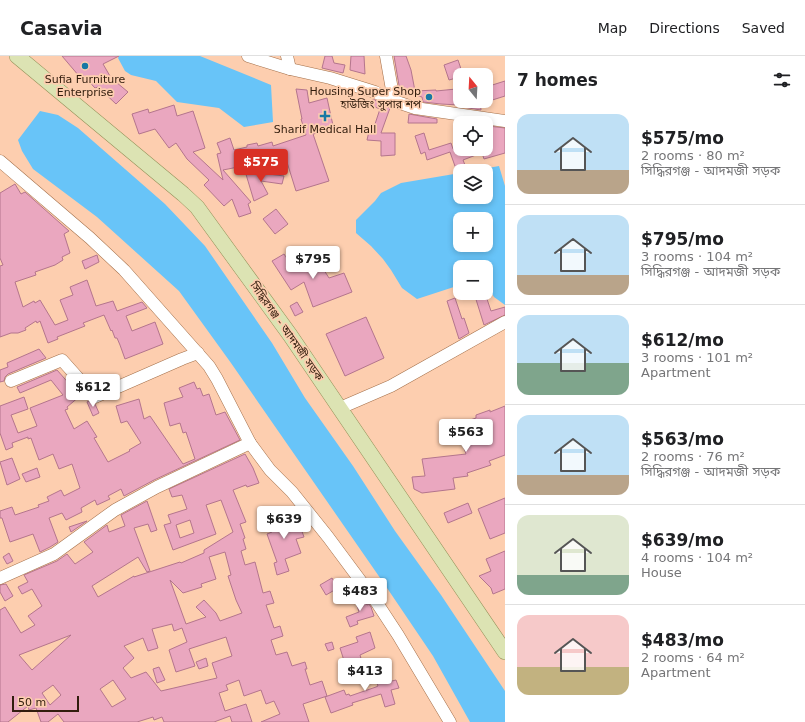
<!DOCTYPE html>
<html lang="en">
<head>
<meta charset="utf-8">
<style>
	:root { --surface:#fff; --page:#f6f6f6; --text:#202124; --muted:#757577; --line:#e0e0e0; --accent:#d93025 }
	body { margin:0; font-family:"DejaVu Sans","Noto Sans Bengali",sans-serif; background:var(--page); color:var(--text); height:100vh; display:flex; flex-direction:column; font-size:15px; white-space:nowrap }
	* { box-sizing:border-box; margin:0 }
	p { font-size:13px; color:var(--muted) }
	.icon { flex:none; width:22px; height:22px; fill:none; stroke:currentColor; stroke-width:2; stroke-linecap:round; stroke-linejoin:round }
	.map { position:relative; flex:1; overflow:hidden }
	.sheet { display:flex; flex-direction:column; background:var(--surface); width:300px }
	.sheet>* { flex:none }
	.needle { width:26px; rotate:342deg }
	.buttons { position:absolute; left:453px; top:12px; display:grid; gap:8px }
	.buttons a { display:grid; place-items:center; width:40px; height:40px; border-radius:8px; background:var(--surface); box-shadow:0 2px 6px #0003; font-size:20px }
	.scale { position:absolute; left:12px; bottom:10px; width:67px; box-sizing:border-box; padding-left:4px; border:2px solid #321d0d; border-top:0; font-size:11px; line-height:14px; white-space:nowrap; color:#321d0d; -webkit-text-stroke:3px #fdceaf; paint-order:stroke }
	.price { position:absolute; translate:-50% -34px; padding:0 9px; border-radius:4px; background:#fff; color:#222; font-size:13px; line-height:26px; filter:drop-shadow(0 1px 2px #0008) }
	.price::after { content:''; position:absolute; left:50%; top:24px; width:12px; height:9px; margin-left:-6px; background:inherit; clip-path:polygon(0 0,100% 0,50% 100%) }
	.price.on { background:var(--accent); color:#fff }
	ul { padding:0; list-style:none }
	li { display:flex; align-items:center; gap:12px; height:100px; padding:0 12px }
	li+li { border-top:1px solid var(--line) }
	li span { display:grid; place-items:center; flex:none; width:112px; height:80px; border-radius:12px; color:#555 }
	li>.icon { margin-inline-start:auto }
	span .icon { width:48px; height:48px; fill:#fffc; stroke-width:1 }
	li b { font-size:17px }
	h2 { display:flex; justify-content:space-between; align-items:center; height:48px; padding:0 12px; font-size:17px }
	header { display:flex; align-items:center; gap:24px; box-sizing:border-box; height:56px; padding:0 20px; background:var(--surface); border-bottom:1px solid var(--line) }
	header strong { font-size:19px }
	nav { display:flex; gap:22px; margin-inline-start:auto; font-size:14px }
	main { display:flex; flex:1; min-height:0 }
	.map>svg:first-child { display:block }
</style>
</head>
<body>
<header>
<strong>Casavia</strong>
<nav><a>Map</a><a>Directions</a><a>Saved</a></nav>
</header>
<main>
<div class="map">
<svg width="505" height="666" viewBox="0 0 505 666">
	<rect width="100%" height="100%" fill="#fdceaf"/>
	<g fill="#68c4f8" fill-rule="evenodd">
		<path d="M119 0H200L271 29 273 66 244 71 219 52 177 46 156 25 131 19 125 15 118 2Z"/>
		<path d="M40 55 58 59 78 72 165 148 205 190 272 287 305 342 353 410 395 475 441 539 505 635V666H470L433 600 385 529 231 307 179 235 97 161 33 113 22 95 18 84Z"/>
		<path d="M499 110 505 130V249L494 241 486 228V211H460V229L417 243 402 232 391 214 383 203 371 190 356 177V164L375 145 381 137 401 127 460 117V141H486V115H472ZM460 163H486V189H460Z"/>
	</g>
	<g fill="#eaa7bf" stroke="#b4758d" fill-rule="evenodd">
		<path d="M62 0H119L103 8 114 27 116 26 128 36 116 48 98 31 95 32 82 18 79 20Z"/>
		<path d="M325 0H332L334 7 345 9 343 17 322 12Z"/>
		<path d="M351 0H364L365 18 350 14Z"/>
		<path d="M394 0H406L411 14 415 35 436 34V35L456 33 459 49 441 48 423 46 422 41 400 35Z"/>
		<path d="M458 4 463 19H460V21L449 24 444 9Z"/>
		<path d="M505 25V40L486 46V31Z"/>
		<path d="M296 33 307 34 309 47 327 42 334 74 313 78 329 125 296 135 286 103 284 117 279 101 267 104 265 96 251 100 253 108 223 114 251 146 248 148 251 157 239 161 232 143 224 150 204 129 209 124 187 103 176 87 169 92 155 73 139 78 132 58 148 53 149 57 174 49 177 60 193 55 205 92 193 96 223 124 217 98 221 97 217 87 230 82 234 94 247 91V89L257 87 258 90 272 86 273 90 306 79 301 63H302Z"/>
		<path d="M373 43 390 52 381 77H395V99L381 100V85L367 84 370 71H374L380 53 370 49Z"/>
		<path d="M461 45H480L481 54 462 51Z"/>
		<path d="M409 58 437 63V67H408Z"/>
		<path d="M488 70 505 72V97L484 103 481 94 490 91Z"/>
		<path d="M424 77 429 94 451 87 453 93H474L476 99 463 104 465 109 456 113 450 96 427 104 425 96 421 98 415 80Z"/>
		<path d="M245 115 284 120 282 128 261 125 268 138 254 145Z"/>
		<path d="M15 128 21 138 25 136 69 175 64 178 70 197 62 201 63 204 55 209 35 216 36 219 15 226 23 251 34 245 35 247 40 244 55 269 68 264 60 244 73 239 70 231 87 224 96 250 113 245 117 255 142 246 147 252 126 260 132 275 155 266 163 288 125 303 120 289 117 282H115L112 274 111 275 104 259 83 267 85 270 57 281 58 283 48 287 40 265 37 267 36 265 25 272 26 274 18 277H11L0 281V210L3 209 0 202V137Z"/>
		<path d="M276 153 288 168 275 178 263 163Z"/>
		<path d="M284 198 292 210 298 206 302 213 317 203 329 222 344 217 352 236 313 251 304 226 291 234 272 205Z"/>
		<path d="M97 199 99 206 85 213 82 205Z"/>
		<path d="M474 237H485L491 255 505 251V259L484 269Z"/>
		<path d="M455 242 462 263 464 262 469 277 459 283 447 245Z"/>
		<path d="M297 246 303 256 295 260 290 250Z"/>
		<path d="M366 261 384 302 345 320 326 278Z"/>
		<path d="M39 293 46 302 8 318 5 321 4 325 0 326V314L8 311 7 307Z"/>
		<path d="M57 314 80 340 67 351 68 353 65 354 74 373 87 365 97 381 94 382 108 406 130 395 129 394 141 387 127 365 121 367 116 350 139 343 144 363 150 360 183 408 195 403 186 376 183 377 180 367 170 370 164 347 183 341 179 332 194 326 197 333 200 332 203 340 209 338 216 359 225 356 240 384 154 424 124 440 121 433 108 440 110 443 97 449 95 444 81 452 82 456 66 464 62 457 49 462 58 486 50 491 40 496 33 478 10 486 2 462H0V455L12 451 15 459 39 451 38 449 49 445 47 441 61 434 64 440 80 432 72 408 59 413 53 398 39 404 31 382 28 383V381L12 387 13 391 6 394 0 377V350L24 341 28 353 11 359 18 377 37 370 30 352 63 339 51 324 20 337 17 331Z"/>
		<path d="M89 345 95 348 99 357 93 360 87 346Z"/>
		<path d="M505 350V399L489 405 491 409 467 417 468 420 453 422 455 433 422 437 414 433 412 421 425 420 422 403 466 398 456 369 476 362V359L490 354V356Z"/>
		<path d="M245 398 253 412 259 427 247 431 246 429 233 434 246 466 240 468 245 482 243 483 246 493 241 495 245 509 255 506 263 537 270 535 274 547 266 549 274 572 280 570 283 580 271 584 276 599 287 596 292 610 305 606 307 613H305L310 629 322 625 327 640 303 648 309 666H261L280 658 274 645 266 648 261 634 244 640 239 624 226 629 228 634 219 637 225 655 246 648 252 666H232L230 660 214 666H164L162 661 154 664 153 661 137 666H64L58 658 48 666H41L36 652 29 654 28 650 8 666H0V554L5 551 21 577 35 569 28 560 42 550 32 533 22 538 18 531 28 526 24 519 57 505 67 498 75 508 93 496 84 486 107 469 109 476 125 470 121 459 147 445 157 474 151 476 148 468 134 472 150 515 147 516 138 501 92 530 98 541 134 520V521L180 506 181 507 204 497V494L233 476 221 444 206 449 216 478 173 494 164 469 171 467 168 459 187 453 182 439 172 441 169 433ZM190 464 194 477 180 482 176 469ZM225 496 231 519 228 520 236 544 242 557 220 565 216 557 204 544 196 551 206 561 186 568 170 524 183 537 202 531 201 528 216 523 209 501ZM172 568 174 575 182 572 187 586 169 594 176 616 195 610 189 593 226 581 232 600 212 607 217 622 161 635 146 616 131 622 123 612 134 602 124 590 143 582 148 595 158 592 152 573ZM71 579 32 614 19 599ZM113 624 126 643 112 651 100 633ZM53 629 61 639 50 649 42 637Z"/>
		<path d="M12 402 20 423 7 429 0 406Z"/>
		<path d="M37 412 40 421 26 426 22 418Z"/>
		<path d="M505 442V477L490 483 478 453Z"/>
		<path d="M468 447 472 457 448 467 444 457Z"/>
		<path d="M292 455 298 471 300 470 304 481 296 483 301 497 285 503 289 515 277 519 274 507 277 506 267 478 272 476 267 464Z"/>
		<path d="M87 465 71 476 69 471Z"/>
		<path d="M505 495V533L493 538 491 532 479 520 491 515 486 503Z"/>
		<path d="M9 497 13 505 7 508 3 501Z"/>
		<path d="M332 522 338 532 326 539 320 529Z"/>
		<path d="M6 528 13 540 5 545 0 536V529Z"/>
		<path d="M361 538 367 549 369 548 371 551 374 560 357 565 358 568 350 571 346 561 359 556 354 540Z"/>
		<path d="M370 576 375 592 360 599 362 606 346 611 340 592 358 586 356 581Z"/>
		<path d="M332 586 334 593 328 595 325 588Z"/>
		<path d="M206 602 208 610 199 613 196 606Z"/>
		<path d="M380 606 388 626 396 624 399 632 391 634 395 648 385 651 381 638 352 647 353 649 331 657 325 641 344 634 346 639 349 638 350 640 376 631 378 630 370 610Z"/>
		<path d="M159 611 165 624 157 627 153 613Z"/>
	</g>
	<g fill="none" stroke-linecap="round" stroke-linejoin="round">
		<g stroke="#a4704a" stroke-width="13">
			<g id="minor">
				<path d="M248 0 290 13 330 22 375 36 394 45 415 52 505 65"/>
				<path d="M287 0 290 13"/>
				<path d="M386 0 394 45"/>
				<path d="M0 105 90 182 124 214 209 310 217 323 250 387 270 414 292 436 328 481 377 547 398 579 450 666"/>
				<path d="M11 325 62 304 95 341 182 303 198 297"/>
				<path d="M340 352 391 330 505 266"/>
				<path d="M0 522 54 498 115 454 157 431 250 387"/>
			</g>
		</g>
		<g stroke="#929158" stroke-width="16">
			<path id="major" d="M17 0 183 138 197 151 290 279 505 596"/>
		</g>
		<use href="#minor" stroke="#fff" stroke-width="12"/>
		<use href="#major" stroke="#dce3b3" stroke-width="15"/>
	</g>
	<g fill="#1878a5" stroke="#fdceaf" stroke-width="1.5">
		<circle cx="85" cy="10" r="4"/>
		<circle cx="429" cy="41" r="4"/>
		<path d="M323 54h4v4h4v4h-4v4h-4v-4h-4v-4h4z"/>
	</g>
	<g text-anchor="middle" stroke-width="3.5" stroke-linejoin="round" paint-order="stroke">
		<g font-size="11" fill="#321d0d" stroke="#fdceaf">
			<text x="85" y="27">Sufia Furniture<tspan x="85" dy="13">Enterprise</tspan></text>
			<text x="421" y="39" text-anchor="end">Housing Super Shop<tspan x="421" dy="13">হাউজিং সুপার শপ</tspan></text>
			<text x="325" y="77">Sharif Medical Hall</text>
		</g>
		<g font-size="11" fill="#321d0d" stroke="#fdceaf">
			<text transform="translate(287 275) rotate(55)" y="4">সিদ্ধিরগঞ্জ - আদমজী সড়ক</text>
		</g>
	</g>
</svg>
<div class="buttons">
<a><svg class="needle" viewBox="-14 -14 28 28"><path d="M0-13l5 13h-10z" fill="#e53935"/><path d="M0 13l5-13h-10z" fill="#757577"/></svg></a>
<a><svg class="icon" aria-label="locate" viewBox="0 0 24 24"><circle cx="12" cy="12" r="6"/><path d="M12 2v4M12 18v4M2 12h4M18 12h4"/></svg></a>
<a><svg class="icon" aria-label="layers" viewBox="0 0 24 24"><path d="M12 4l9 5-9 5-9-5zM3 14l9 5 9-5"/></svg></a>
<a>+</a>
<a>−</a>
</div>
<div class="scale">50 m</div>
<b class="price on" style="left:261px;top:127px">$575</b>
<b class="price" style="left:313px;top:224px">$795</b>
<b class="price" style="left:93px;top:352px">$612</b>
<b class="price" style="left:466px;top:397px">$563</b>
<b class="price" style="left:284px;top:484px">$639</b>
<b class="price" style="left:360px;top:556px">$483</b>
<b class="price" style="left:365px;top:636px">$413</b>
</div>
<section class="sheet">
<h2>7 homes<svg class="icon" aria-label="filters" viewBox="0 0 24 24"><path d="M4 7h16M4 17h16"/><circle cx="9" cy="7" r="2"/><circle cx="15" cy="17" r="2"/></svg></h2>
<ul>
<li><span style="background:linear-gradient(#bfe0f5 70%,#b9a48a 0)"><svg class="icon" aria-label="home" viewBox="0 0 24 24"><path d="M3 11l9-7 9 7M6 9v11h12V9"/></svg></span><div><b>$575/mo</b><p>2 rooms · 80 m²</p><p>সিদ্ধিরগঞ্জ - আদমজী সড়ক</p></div></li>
<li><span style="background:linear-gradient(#bfe0f5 75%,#b9a48a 0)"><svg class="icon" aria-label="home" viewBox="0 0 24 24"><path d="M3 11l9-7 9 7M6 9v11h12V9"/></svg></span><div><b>$795/mo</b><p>3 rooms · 104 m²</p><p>সিদ্ধিরগঞ্জ - আদমজী সড়ক</p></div></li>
<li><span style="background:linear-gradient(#bfe0f5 60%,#7fa58c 0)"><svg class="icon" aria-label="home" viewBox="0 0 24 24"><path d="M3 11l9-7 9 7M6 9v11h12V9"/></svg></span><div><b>$612/mo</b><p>3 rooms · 101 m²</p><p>Apartment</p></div></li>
<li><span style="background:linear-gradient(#bfe0f5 75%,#b9a48a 0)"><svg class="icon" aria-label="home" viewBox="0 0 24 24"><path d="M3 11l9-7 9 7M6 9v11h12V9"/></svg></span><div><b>$563/mo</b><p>2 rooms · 76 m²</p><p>সিদ্ধিরগঞ্জ - আদমজী সড়ক</p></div></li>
<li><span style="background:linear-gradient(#dfe7d0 75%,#7fa58c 0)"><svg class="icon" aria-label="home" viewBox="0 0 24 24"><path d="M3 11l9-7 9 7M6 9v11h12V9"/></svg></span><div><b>$639/mo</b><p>4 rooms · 104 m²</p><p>House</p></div></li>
<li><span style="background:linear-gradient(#f6c9c9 65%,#c2b280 0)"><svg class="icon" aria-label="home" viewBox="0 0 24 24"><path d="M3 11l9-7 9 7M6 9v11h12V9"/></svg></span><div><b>$483/mo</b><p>2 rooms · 64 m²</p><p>Apartment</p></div></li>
</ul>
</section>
</main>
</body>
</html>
